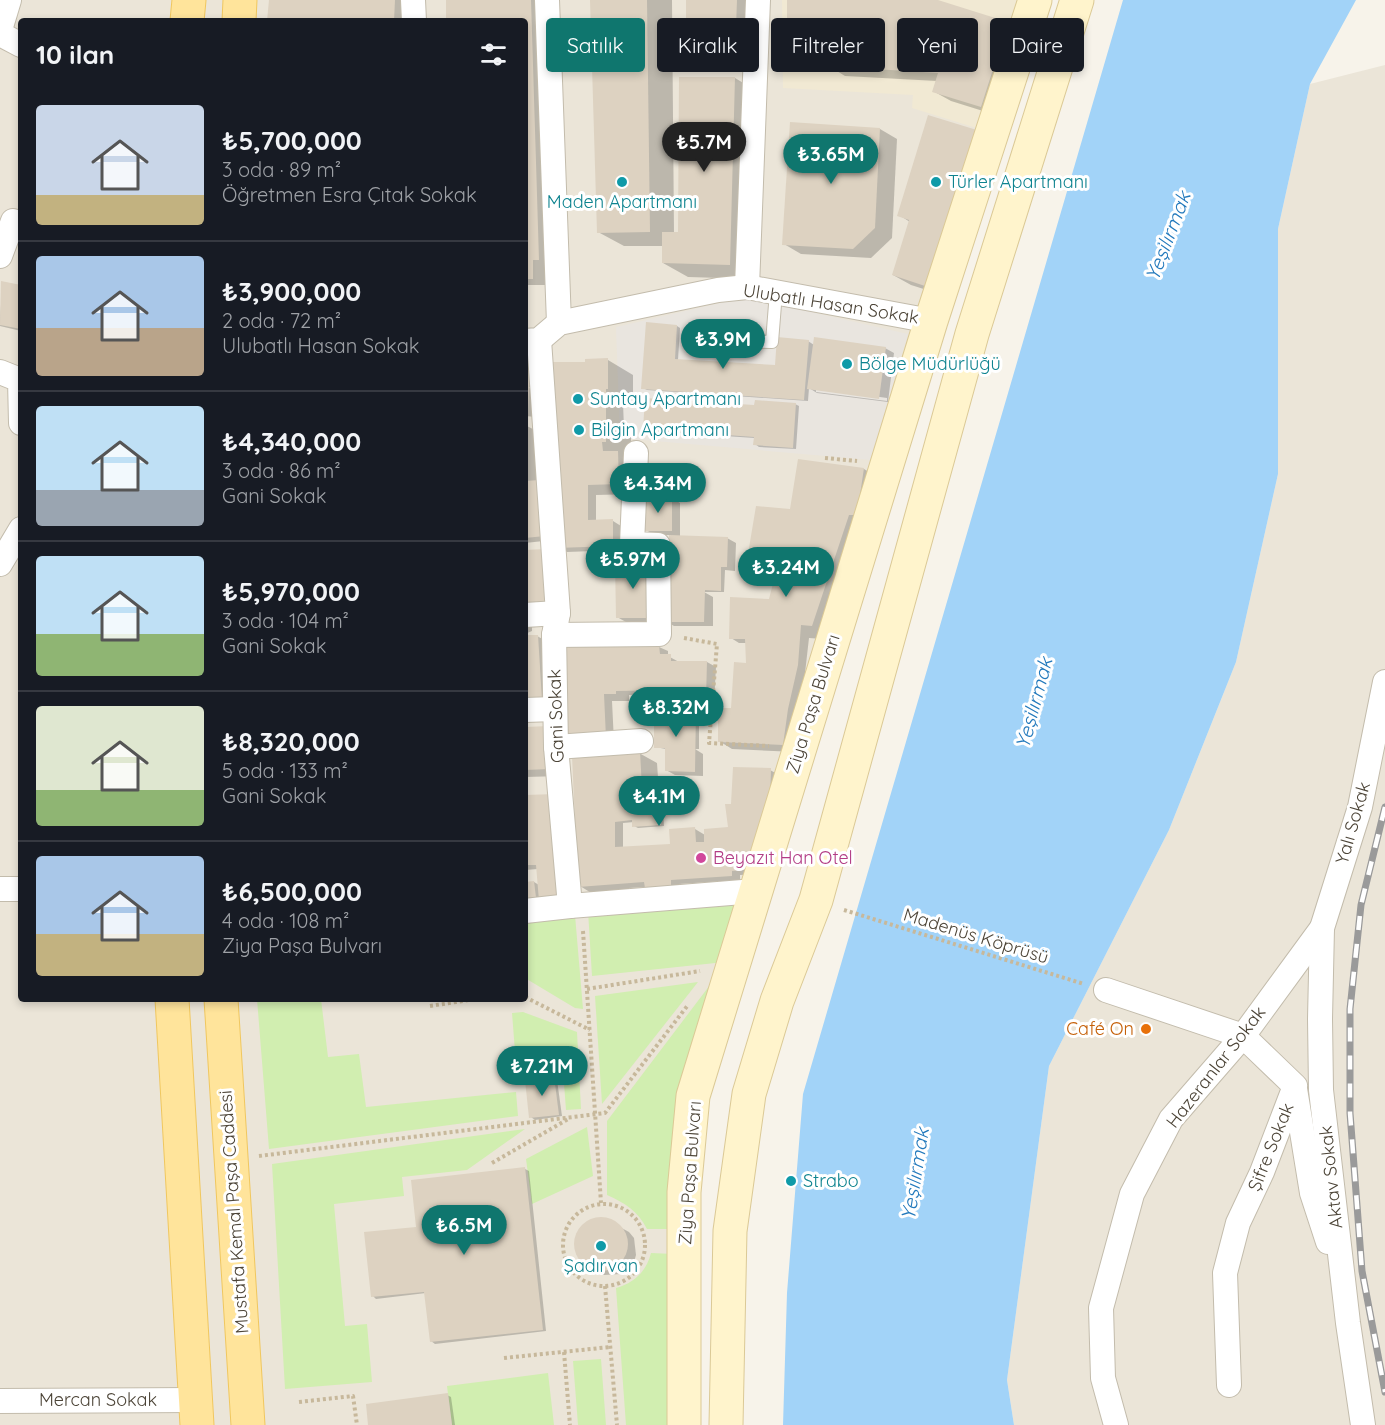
<!DOCTYPE html>
<html lang="tr">
<head>
<meta charset="utf-8">
<style>
	:root { --surface:#171b24; --page:#20242c; --text:#f1f3f6; --muted:#9ea1a6; --line:#363941; --accent:#0f766e }
	body { margin:0; font-family:Quicksand,sans-serif; background:var(--page); color:var(--text); height:100vh; display:flex; flex-direction:column; font-size:22px; white-space:nowrap }
	* { box-sizing:border-box; margin:0 }
	p { font-size:20px; color:var(--muted) }
	.icon { flex:none; width:33px; height:33px; fill:none; stroke:currentColor; stroke-width:2; stroke-linecap:round; stroke-linejoin:round }
	.map { position:relative; flex:1; overflow:hidden }
	.panel { position:absolute; left:18px; top:18px; width:510px; height:984px; display:flex; flex-direction:column; background:var(--surface); border-radius:6px; box-shadow:0 3px 9px #0003 }
	.panel>* { flex:none }
	.banner { position:absolute; left:546px; top:18px; width:570px; height:54px; display:flex; gap:12px }
	.price { position:absolute; translate:-50% -51px; padding:0 14px; border-radius:21px; background:var(--accent); color:#fff; font-size:20px; line-height:39px; filter:drop-shadow(0 2px 3px #0008) }
	.price::after { content:''; position:absolute; left:50%; top:36px; width:18px; height:14px; margin-left:-9px; background:inherit; clip-path:polygon(0 0,100% 0,50% 100%) }
	.price.on { background:#222; color:#fff }
	ul { padding:0; list-style:none }
	li { display:flex; align-items:center; gap:18px; height:150px; padding:0 18px }
	li+li { border-top:2px solid var(--line) }
	li span { display:grid; place-items:center; flex:none; width:168px; height:120px; border-radius:6px; color:#555 }
	li>.icon { margin-inline-start:auto }
	span .icon { width:72px; height:72px; fill:#fffc; stroke-width:1 }
	li b { font-size:26px }
	h2 { display:flex; justify-content:space-between; align-items:center; height:72px; padding:0 18px; font-size:26px }
	.chip { padding:0 21px; border-radius:6px; background:var(--surface); box-shadow:0 3px 9px #0003; font-size:21px; line-height:54px }
	.chip.on { background:var(--accent); color:#fff }
	.map>svg:first-child { display:block }
</style>
</head>
<body>
<div class="map">
<svg width="1385" height="1425" viewBox="0 0 1385 1425">
	<rect width="100%" height="100%" fill="#f7f3ea"/>
	<g fill="#ebe5d8" fill-rule="evenodd">
		<path d="M0 0H1033L689 1087 680 1425H0ZM21 21H525V999H21Z"/>
		<path d="M1385 65V1425H1014L1007 1380 1049 1066 1169 830 1236 662 1278 474V229L1310 84Z"/>
	</g>
	<path fill="#e9e5df" d="M746 297 908 334 871 460 620 438 616 327Z"/>
	<path fill="#f1e9d3" d="M782 0H1021L983 130 912 108 913 95 783 88Z"/>
	<g fill="#d1eeb0">
		<path d="M741 899 725 962 592 976 588 911Z"/>
		<path d="M575 915 583 1009 575 1008 525 978V919Z"/>
		<path d="M713 981 673 1229H647C638 1211 625 1203 607 1195V1121Z"/>
		<path d="M698 982 602 1104 595 996Z"/>
		<path d="M257 999H321L328 1057 359 1054 366 1107 516 1092 518 1116 269 1149Z"/>
		<path d="M523 1012 577 1032 581 1109 566 1110 563 1070 517 1077 512 1013Z"/>
		<path d="M587 1127 593 1176 532 1204 526 1159Z"/>
		<path d="M525 1129 467 1170 402 1177 404 1196 334 1204 345 1326 367 1324 372 1382 285 1389 272 1164Z"/>
		<path d="M651 1253 674 1254V1425H626L616 1288C634 1283 646 1272 651 1253Z"/>
		<path d="M601 1359 606 1425H578L573 1361Z"/>
		<path d="M548 1373 554 1425H452L447 1386Z"/>
	</g>
	<path fill="#a2d3f8" d="M1123 0H1356L1310 84 1278 229V474L1236 662 1169 830 1049 1066 1007 1380 1014 1425H783L787 1293 803 1094Z"/>
	<g fill="#0003" fill-rule="evenodd">
		<path d="M270 0H426V2L420 3 419 21H269Z"/>
		<path d="M447 0H555L546 285H525V21H448Z"/>
		<path d="M591 0H672L674 234H679L735 78 760 93 755 279 688 277 663 263V246H624L598 232Z"/>
		<path d="M688 0H762L761 41H713L688 26Z"/>
		<path d="M789 0H927L1007 24 1025 34 999 116 951 101 933 91 937 81 845 76 827 65Z"/>
		<path d="M791 124 880 129 897 139 892 238 871 258 801 254 784 244Z"/>
		<path d="M979 132 949 297 911 285 893 275 910 222 899 215Z"/>
		<path d="M2 283 21 286V331L0 326Z"/>
		<path d="M677 326 680 328 678 360 776 367 808 341 814 345 885 348 894 353 888 402 817 393 809 388 808 401 647 390 643 388ZM816 388 887 398V401L816 392Z"/>
		<path d="M608 360 633 375V403H623L624 428 631 433V456L636 494 596 495V521H613L621 526V550L567 552 559 547 553 540 525 543V425L554 440 587 363Z"/>
		<path d="M525 361 538 387H527L537 392 536 417 525 416Z"/>
		<path d="M795 404 799 406 796 449 759 447 755 444V438L648 431 644 429 756 407Z"/>
		<path d="M800 461 864 469 877 477 837 640 809 638 796 752 732 749 719 741 748 664 746 643H739L731 638 770 600 780 564 767 563 750 553 797 511Z"/>
		<path d="M672 498 680 503V537L727 538 736 543 735 571 725 570 724 592H704L713 597V626H674L665 621 671 535H655L646 530Z"/>
		<path d="M659 569V622H626L617 617Z"/>
		<path d="M525 622 532 626V631L525 634Z"/>
		<path d="M537 636 555 646 559 709 525 712V637Z"/>
		<path d="M563 645 659 647 668 651V656L679 662H707L716 667 714 703H686L678 698V694L629 695V701H612L614 742 575 743Z"/>
		<path d="M695 710 699 712V749H695L703 754V776L675 775 666 770V749L655 747Z"/>
		<path d="M525 728 563 776 525 777Z"/>
		<path d="M639 753 657 763 660 807 663 809 664 826 638 828 634 826V822L623 823V848L671 846 695 829 705 835 730 828 732 806 770 770 779 775 763 874 740 875V880L679 884V890L646 887 629 888V891L593 894 580 886Z"/>
		<path d="M525 797 572 903 525 912V883L534 882 539 885 538 869 525 870Z"/>
		<path d="M554 1078 557 1080 562 1116 535 1120 531 1117Z"/>
		<path d="M525 1169 529 1171 546 1331 435 1344 431 1341 426 1293 376 1299 373 1296 417 1228Z"/>
		<path d="M605 1219 629 1232 634 1238 636 1255 634 1262 628 1269 621 1274 604 1275 587 1265 581 1259 576 1243 577 1235 589 1222Z"/>
		<path d="M447 1395 451 1397 455 1425H370Z"/>
	</g>
	<g fill="#ddd2c1">
		<path d="M269 0H395L394 21H267Z"/>
		<path d="M446 0H531L539 260H533V279H525V21H446Z"/>
		<path d="M590 0H647L650 232 597 233Z"/>
		<path d="M686 0H737L736 27H686Z"/>
		<path d="M787 0H938L1008 22 981 107 932 92 938 73 826 66 787 22Z"/>
		<path d="M679 77H735L730 265 662 263V232H678Z"/>
		<path d="M928 115 980 131 931 288 892 275 909 220 897 216Z"/>
		<path d="M790 122 880 128 875 228 853 249 782 245Z"/>
		<path d="M1 281 21 285V329L0 325Z"/>
		<path d="M646 322 677 325 675 359 775 365 777 337 809 340 804 400 641 389Z"/>
		<path d="M814 337 886 347 879 399 807 389Z"/>
		<path d="M608 358V389H606V442H602L603 451H618L619 484 588 485V520L613 519V546L557 548 549 362H585V359Z"/>
		<path d="M525 359 535 364V385H529L528 413H525Z"/>
		<path d="M645 398 754 405 755 400 796 403 793 448 753 445 754 437 643 429Z"/>
		<path d="M798 459 864 468 857 515H849L812 626 801 625 798 665 788 709 783 745 718 742V708H731L734 662 746 663 745 639H729L730 597 769 599 780 556 748 554 756 506 790 509Z"/>
		<path d="M540 480 545 536 525 538V481Z"/>
		<path d="M645 496 672 497V531H645Z"/>
		<path d="M669 535 728 537 727 567H721V591L705 590 704 622H664L668 590Z"/>
		<path d="M546 549 548 608 525 609V550Z"/>
		<path d="M615 562H651V618H616Z"/>
		<path d="M525 635H538L542 700 525 701Z"/>
		<path d="M561 644 659 645 660 654H671V661H707L706 699H676L677 690 616 691V694H604L606 738 565 739Z"/>
		<path d="M654 709H696L695 772 665 771V748H654Z"/>
		<path d="M549 726 550 769 525 770V727Z"/>
		<path d="M640 751 643 807 659 805 661 825 632 827V820L615 822V847L670 844 669 829 695 827 696 842H704V829L728 827 725 804H731L733 767 771 768 770 804 754 869 732 871V876L671 880V886L645 888 644 882 578 887 572 756Z"/>
		<path d="M556 794 564 899 539 901 536 865H525V795Z"/>
		<path d="M534 881 537 906 525 907V882Z"/>
		<path d="M554 1076 559 1115 529 1118 525 1080Z"/>
		<path d="M525 1167 543 1330 430 1342 424 1292 371 1297 364 1232 416 1227 411 1180Z"/>
		<circle cx="601" cy="1244" r="27"/>
		<path d="M448 1393 452 1425H368L366 1404Z"/>
	</g>
	<g fill="none" stroke-linecap="round" stroke-linejoin="round">
		<g stroke="#c3bcac" stroke-width="14">
			<path id="lane" d="M698 341 772 342 776 292"/>
		</g>
		<g stroke="#c3bcac" stroke-width="26">
			<g id="street">
				<path d="M413 0 414 21"/>
				<path d="M547 0 559 323"/>
				<path d="M0 30 9 0"/>
				<path d="M0 34 21 45"/>
				<path d="M0 256 13 221"/>
				<path d="M747 287 758 0"/>
				<path d="M539 340 558 613 554 635 556 747 570 906 755 891"/>
				<path d="M525 341 539 340 559 323 718 290 747 287 931 321"/>
				<path d="M0 372 20 380 21 423"/>
				<path d="M0 564 21 529"/>
				<path d="M525 615 558 613"/>
				<path d="M554 635 659 634 658 545 632 544 636 453"/>
				<path d="M525 710 555 709"/>
				<path d="M556 747 641 741"/>
				<path d="M0 889H21"/>
				<path d="M525 911 570 906"/>
				<path d="M1106 990 1243 1036 1295 1086 1262 1172 1238 1223 1225 1273 1229 1385"/>
				<path d="M1295 1089 1312 1193 1328 1242"/>
				<path d="M0 1401 196 1400"/>
				<path d="M1116 1425 1103 1378 1101 1308 1132 1194 1171 1119 1243 1036 1322 928"/>
				<path d="M1363 1425 1348 1323 1321 1090 1320 1019 1322 928 1360 807 1385 682"/>
			</g>
		</g>
		<g stroke="#dbc996" stroke-width="35">
			<g id="secondary">
				<path d="M684 1425V1192L693 1096 931 321 1035 0"/>
				<path d="M726 1425 730 1231 749 1094 777 1001 816 900 972 334 1077 0"/>
			</g>
		</g>
		<g stroke="#f0c75f" stroke-width="35">
			<g id="primary">
				<path d="M187 21 189 0"/>
				<path d="M239 21 240 0"/>
				<path d="M172 999 197 1425"/>
				<path d="M221 999 248 1425"/>
			</g>
		</g>
		<g stroke="#c7b89b" stroke-width="4" stroke-dasharray="3 3" stroke-linecap="butt">
			<path d="M825 458 857 461"/>
			<path d="M684 638 717 644 709 743 769 746"/>
			<path d="M844 910 1084 984"/>
			<path d="M583 931 601 1203"/>
			<path d="M587 989 700 971"/>
			<path d="M525 997 590 1030"/>
			<path d="M430 1006 476 999"/>
			<path d="M259 1156 605 1113 688 1005"/>
			<path d="M492 1163 568 1119"/>
			<circle cx="604" cy="1245" r="41"/>
			<path d="M605 1286 617 1425"/>
			<path d="M564 1352 570 1425"/>
			<path d="M504 1358 610 1347"/>
			<path d="M299 1402 353 1396 357 1425"/>
		</g>
		<use href="#lane" stroke="#fff" stroke-width="12"/>
		<use href="#street" stroke="#fff" stroke-width="24"/>
		<use href="#secondary" stroke="#fff4cc" stroke-width="33"/>
		<use href="#primary" stroke="#ffe49b" stroke-width="33"/>
		<g stroke="#9a9a9a" stroke-width="7">
			<path id="rail" d="M1385 807 1361 905 1350 1009V1113L1362 1271 1385 1392"/>
		</g>
		<use href="#rail" stroke="#fff" stroke-width="4.5" stroke-dasharray="14" stroke-linecap="butt"/>
	</g>
	<g fill="#0f9aa8" stroke="#fff" stroke-width="2">
		<circle cx="622" cy="182" r="6"/>
		<circle cx="936" cy="182" r="6"/>
		<circle cx="847" cy="364" r="6"/>
		<circle cx="578" cy="399" r="6"/>
		<circle cx="579" cy="430" r="6"/>
		<circle cx="791" cy="1181" r="6"/>
		<circle cx="601" cy="1246" r="6"/>
	</g>
	<circle fill="#d1479c" stroke="#fff" stroke-width="2" cx="701" cy="858" r="6"/>
	<circle fill="#e8710a" stroke="#fff" stroke-width="2" cx="1146" cy="1029" r="6"/>
	<g text-anchor="middle" stroke-width="6" stroke-linejoin="round" paint-order="stroke">
		<g font-size="18" fill="#0d838f" stroke="#fff" text-anchor="start">
			<text x="948" y="188">Türler Apartmanı</text>
			<text x="622" y="208" text-anchor="middle">Maden Apartmanı</text>
			<text x="859" y="370">Bölge Müdürlüğü</text>
			<text x="590" y="405">Suntay Apartmanı</text>
			<text x="591" y="436">Bilgin Apartmanı</text>
			<text x="803" y="1187">Strabo</text>
			<text x="601" y="1272" text-anchor="middle">Şadırvan</text>
		</g>
		<g font-size="18" fill="#4c4437" stroke="#fff">
			<text transform="translate(831 304) rotate(9)" y="6">Ulubatlı Hasan Sokak</text>
			<text transform="translate(813 704) rotate(-73)" y="6">Ziya Paşa Bulvarı</text>
			<text transform="translate(556 716) rotate(-92)" y="6">Gani Sokak</text>
			<text transform="translate(1353 823) rotate(-74)" y="6">Yalı Sokak</text>
			<text transform="translate(976 936) rotate(17)" y="6">Madenüs Köprüsü</text>
			<text transform="translate(1216 1067) rotate(-52)" y="6">Hazeranlar Sokak</text>
			<text transform="translate(1271 1147) rotate(-68)" y="6">Şifre Sokak</text>
			<text transform="translate(690 1173) rotate(-86)" y="6">Ziya Paşa Bulvarı</text>
			<text transform="translate(1331 1177) rotate(-96)" y="6">Aktav Sokak</text>
			<text transform="translate(234 1212) rotate(-94)" y="6">Mustafa Kemal Paşa Caddesi</text>
			<text x="98" y="1406">Mercan Sokak</text>
		</g>
		<g font-size="18" fill="#b23c85" stroke="#fff" text-anchor="start">
			<text x="713" y="864">Beyazıt Han Otel</text>
		</g>
		<g font-size="18" fill="#c56008" stroke="#fff" text-anchor="end">
			<text x="1134" y="1035">Café On</text>
		</g>
		<g font-size="20" font-style="italic" fill="#2279bc" stroke="#fff">
			<text transform="translate(1168 236) rotate(-69)" y="7">Yeşilırmak</text>
			<text transform="translate(1034 703) rotate(-75)" y="7">Yeşilırmak</text>
			<text transform="translate(915 1174) rotate(-81)" y="7">Yeşilırmak</text>
		</g>
	</g>
</svg>
<b class="price on" style="left:704px;top:173px">₺5.7M</b>
<b class="price" style="left:831px;top:185px">₺3.65M</b>
<b class="price" style="left:723px;top:370px">₺3.9M</b>
<b class="price" style="left:658px;top:514px">₺4.34M</b>
<b class="price" style="left:633px;top:590px">₺5.97M</b>
<b class="price" style="left:786px;top:598px">₺3.24M</b>
<b class="price" style="left:676px;top:738px">₺8.32M</b>
<b class="price" style="left:659px;top:827px">₺4.1M</b>
<b class="price" style="left:542px;top:1097px">₺7.21M</b>
<b class="price" style="left:464px;top:1256px">₺6.5M</b>
<div class="banner">
<a class="chip on">Satılık</a>
<a class="chip">Kiralık</a>
<a class="chip">Filtreler</a>
<a class="chip">Yeni</a>
<a class="chip">Daire</a>
</div>
<section class="panel">
<h2>10 ilan<svg class="icon" aria-label="filters" viewBox="0 0 24 24"><path d="M4 7h16M4 17h16"/><circle cx="9" cy="7" r="2"/><circle cx="15" cy="17" r="2"/></svg></h2>
<ul>
<li><span style="background:linear-gradient(#c9d6e8 75%,#c2b280 0)"><svg class="icon" aria-label="home" viewBox="0 0 24 24"><path d="M3 11l9-7 9 7M6 9v11h12V9"/></svg></span><div><b>₺5,700,000</b><p>3 oda · 89 m²</p><p>Öğretmen Esra Çıtak Sokak</p></div></li>
<li><span style="background:linear-gradient(#a9c7e8 60%,#b9a48a 0)"><svg class="icon" aria-label="home" viewBox="0 0 24 24"><path d="M3 11l9-7 9 7M6 9v11h12V9"/></svg></span><div><b>₺3,900,000</b><p>2 oda · 72 m²</p><p>Ulubatlı Hasan Sokak</p></div></li>
<li><span style="background:linear-gradient(#bfe0f5 70%,#9aa5b1 0)"><svg class="icon" aria-label="home" viewBox="0 0 24 24"><path d="M3 11l9-7 9 7M6 9v11h12V9"/></svg></span><div><b>₺4,340,000</b><p>3 oda · 86 m²</p><p>Gani Sokak</p></div></li>
<li><span style="background:linear-gradient(#bfe0f5 65%,#8fb573 0)"><svg class="icon" aria-label="home" viewBox="0 0 24 24"><path d="M3 11l9-7 9 7M6 9v11h12V9"/></svg></span><div><b>₺5,970,000</b><p>3 oda · 104 m²</p><p>Gani Sokak</p></div></li>
<li><span style="background:linear-gradient(#dfe7d0 70%,#8fb573 0)"><svg class="icon" aria-label="home" viewBox="0 0 24 24"><path d="M3 11l9-7 9 7M6 9v11h12V9"/></svg></span><div><b>₺8,320,000</b><p>5 oda · 133 m²</p><p>Gani Sokak</p></div></li>
<li><span style="background:linear-gradient(#a9c7e8 65%,#c2b280 0)"><svg class="icon" aria-label="home" viewBox="0 0 24 24"><path d="M3 11l9-7 9 7M6 9v11h12V9"/></svg></span><div><b>₺6,500,000</b><p>4 oda · 108 m²</p><p>Ziya Paşa Bulvarı</p></div></li>
</ul>
</section>
</div>
</body>
</html>
